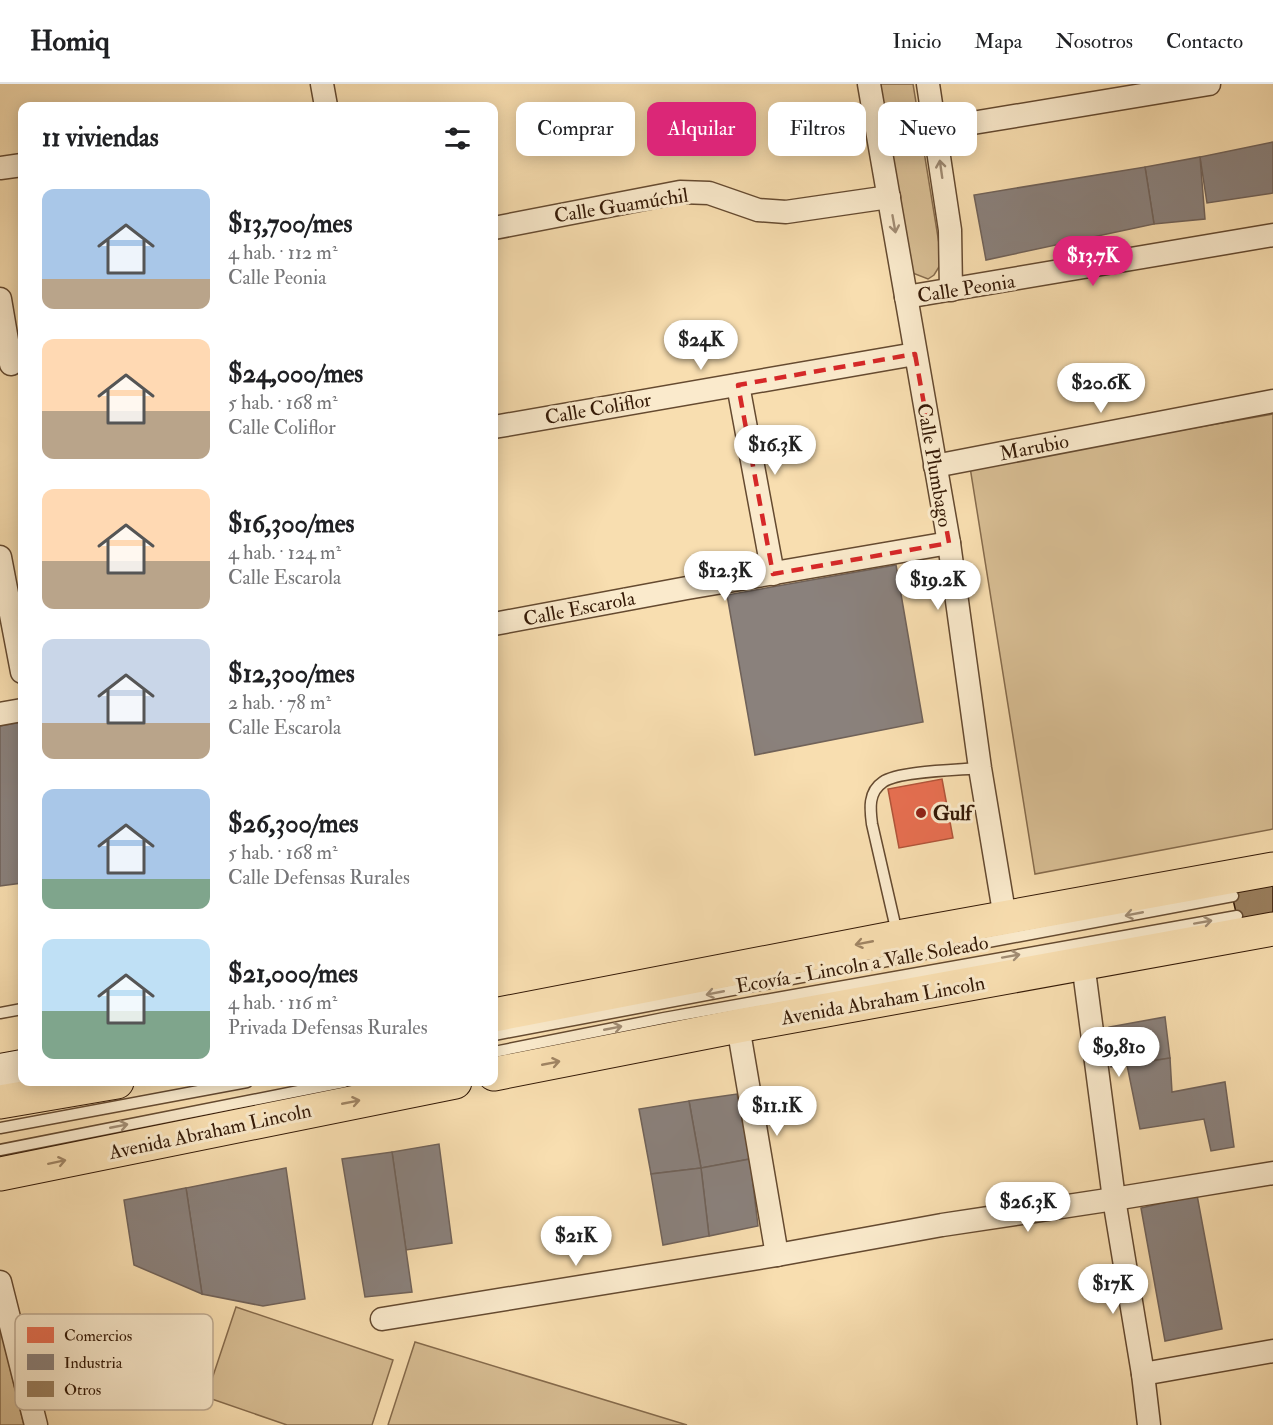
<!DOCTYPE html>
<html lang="es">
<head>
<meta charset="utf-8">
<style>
	:root { --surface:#fff; --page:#f2f2f2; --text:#202124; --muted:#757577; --line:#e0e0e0; --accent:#db2777 }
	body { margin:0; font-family:"IM FELL Double Pica",serif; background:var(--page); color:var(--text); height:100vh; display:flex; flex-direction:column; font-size:22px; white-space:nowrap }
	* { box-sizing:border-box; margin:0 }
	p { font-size:20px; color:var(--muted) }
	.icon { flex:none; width:33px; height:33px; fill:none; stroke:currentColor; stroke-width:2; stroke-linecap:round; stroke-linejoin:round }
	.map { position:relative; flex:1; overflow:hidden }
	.panel { position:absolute; left:18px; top:18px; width:480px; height:984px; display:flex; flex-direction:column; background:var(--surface); border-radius:12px; box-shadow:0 3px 15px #0003 }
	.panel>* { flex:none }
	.guide { position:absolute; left:516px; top:18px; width:570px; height:54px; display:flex; gap:12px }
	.price { position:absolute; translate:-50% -51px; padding:0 14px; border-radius:21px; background:#fff; color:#222; font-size:20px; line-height:39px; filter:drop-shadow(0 2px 3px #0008) }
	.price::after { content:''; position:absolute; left:50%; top:36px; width:18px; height:14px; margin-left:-9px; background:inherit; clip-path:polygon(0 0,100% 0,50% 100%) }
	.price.selected { background:var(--accent); color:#fff }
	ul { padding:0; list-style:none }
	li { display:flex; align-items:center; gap:18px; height:150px; padding:0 24px }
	li span { display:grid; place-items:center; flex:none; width:168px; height:120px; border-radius:12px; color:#555 }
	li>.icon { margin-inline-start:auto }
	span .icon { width:72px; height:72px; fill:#fffc; stroke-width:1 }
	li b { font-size:26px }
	h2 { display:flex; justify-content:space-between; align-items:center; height:72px; padding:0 24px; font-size:26px }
	.pill { padding:0 21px; border-radius:12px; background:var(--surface); box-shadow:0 3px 15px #0003; font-size:21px; line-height:54px }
	.pill.selected { background:var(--accent); color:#fff }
	header { display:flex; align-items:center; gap:36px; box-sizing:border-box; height:84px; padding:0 30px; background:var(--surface); border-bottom:2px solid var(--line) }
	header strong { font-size:28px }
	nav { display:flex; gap:33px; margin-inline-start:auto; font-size:21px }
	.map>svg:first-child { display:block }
</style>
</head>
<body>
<header>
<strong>Homiq</strong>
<nav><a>Inicio</a><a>Mapa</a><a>Nosotros</a><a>Contacto</a></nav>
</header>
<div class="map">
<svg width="1273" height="1341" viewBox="0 0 1273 1341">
	<rect width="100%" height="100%" fill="#f8deb0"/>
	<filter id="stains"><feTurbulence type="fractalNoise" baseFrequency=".00333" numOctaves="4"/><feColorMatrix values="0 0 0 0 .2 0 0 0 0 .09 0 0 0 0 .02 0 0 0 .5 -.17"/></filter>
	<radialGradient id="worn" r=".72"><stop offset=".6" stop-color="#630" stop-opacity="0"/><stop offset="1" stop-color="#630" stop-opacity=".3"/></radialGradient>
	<g fill="#d7bd93" stroke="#866b4c" stroke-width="1.5">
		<path d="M877 0H913L942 178 934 191 928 195 910 188Z"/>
		<path d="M1273 330V745L1035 790 970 383Z"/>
		<path d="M236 1223 393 1276 372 1341H287L206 1313Z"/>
		<path d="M0 1243 24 1341H0Z"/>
		<path d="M415 1258 687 1341H388Z"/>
	</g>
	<path fill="#e76f51" stroke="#b1553a" stroke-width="1.5" d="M942 695 953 754 899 764 888 705Z"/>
	<g fill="#8a817c" stroke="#706259" stroke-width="1.5">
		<path d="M1273 58V109L1207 119 1200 73Z"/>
		<path d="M1200 73 1205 135 1154 140 1145 83Z"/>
		<path d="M1145 83 1154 140 986 176 974 111Z"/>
		<path d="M896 481 923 638 755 671 727 511Z"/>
		<path d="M22 638V799L0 802V642Z"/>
		<path d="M1165 933 1170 974 1111 983 1109 943Z"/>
		<path d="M1170 974 1172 1008 1225 998 1234 1063 1211 1067 1204 1035 1140 1045 1127 981Z"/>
		<path d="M737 1010 750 1075 701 1084 689 1017Z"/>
		<path d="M689 1017 701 1084 651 1090 639 1025Z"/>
		<path d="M439 1060 452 1159 406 1166 392 1068Z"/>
		<path d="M392 1068 412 1208 365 1213 342 1075Z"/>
		<path d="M750 1075 758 1142 709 1152 701 1084Z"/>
		<path d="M286 1084 305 1215 263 1222 202 1210 186 1104Z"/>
		<path d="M701 1084 709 1152 663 1161 651 1090Z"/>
		<path d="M186 1104 202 1210 134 1181 124 1116Z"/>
		<path d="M1197 1111 1222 1245 1165 1257 1141 1124Z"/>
	</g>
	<path fill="#9a7f5e" stroke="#341906" stroke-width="1.5" d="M1273 799V831L1238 837 1231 807Z"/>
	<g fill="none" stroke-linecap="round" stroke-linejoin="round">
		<g stroke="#654a30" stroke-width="13">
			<g id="lane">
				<path d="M897 849 872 740C870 725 868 708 883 698 898 687 960 686 980 684"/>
				<path d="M0 929 22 925"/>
				<path d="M494 951 1233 812"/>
				<path d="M494 968 664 934 1237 832"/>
				<path d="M0 1044 247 998"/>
				<path d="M0 1066 344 998"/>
			</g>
		</g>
		<g stroke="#654a30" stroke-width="25">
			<g id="street">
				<path d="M322 0 326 22"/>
				<path d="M869 0 949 459 980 684 1005 834"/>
				<path d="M928 0 950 146 951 206"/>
				<path d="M936 45 1209 0"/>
				<path d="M0 84 22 81"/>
				<path d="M494 144 680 108 709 109 758 126 786 128 889 113"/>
				<path d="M906 213 1273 151"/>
				<path d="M0 215 11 280"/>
				<path d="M738 301 773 490"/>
				<path d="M494 343 915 270"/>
				<path d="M935 382 1273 317"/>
				<path d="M0 473 22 588"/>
				<path d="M494 540 687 504 949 459"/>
				<path d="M0 630 22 626"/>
				<path d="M1083 879 1114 1115 1143 1290 1149 1341"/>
				<path d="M738 942 777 1171"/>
				<path d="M0 1198 36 1341"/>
				<path d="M382 1235 777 1171 942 1141 1114 1115 1273 1089"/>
				<path d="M1143 1290 1273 1267"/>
			</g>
		</g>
		<g stroke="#341906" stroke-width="34">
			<path id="secondary" d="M0 986 22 982"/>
		</g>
		<g stroke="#341906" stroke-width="35">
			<g id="primary">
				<path d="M494 931 898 853 1273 785"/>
				<path d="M494 990 738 942 1273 845"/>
				<path d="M0 1018 117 998"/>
				<path d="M0 1090 455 998"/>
			</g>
		</g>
		<use href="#lane" stroke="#faeacc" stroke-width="10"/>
		<use href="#street" stroke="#faeacc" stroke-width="22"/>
		<use href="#secondary" stroke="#faeacc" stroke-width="32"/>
		<use href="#primary" stroke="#f8deb0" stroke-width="33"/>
	</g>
	<defs><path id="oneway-shaft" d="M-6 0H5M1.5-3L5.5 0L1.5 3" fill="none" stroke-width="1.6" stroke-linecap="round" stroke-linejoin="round" transform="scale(1.5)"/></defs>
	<g stroke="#a18c73">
		<use href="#oneway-shaft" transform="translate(941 85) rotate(-98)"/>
		<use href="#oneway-shaft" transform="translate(894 140) rotate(80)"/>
		<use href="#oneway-shaft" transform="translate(1134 830) rotate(169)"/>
		<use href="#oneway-shaft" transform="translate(1203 838) rotate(-10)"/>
		<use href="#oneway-shaft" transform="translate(1011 872) rotate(-10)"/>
		<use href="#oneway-shaft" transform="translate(715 909) rotate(169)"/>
		<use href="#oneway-shaft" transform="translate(613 944) rotate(-11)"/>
		<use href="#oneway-shaft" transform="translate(119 1042) rotate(-11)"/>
	</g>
	<g stroke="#a08564">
		<use href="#oneway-shaft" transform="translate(864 859) rotate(169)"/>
		<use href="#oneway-shaft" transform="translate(551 979) rotate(-11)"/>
		<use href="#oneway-shaft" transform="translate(351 1018) rotate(-11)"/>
		<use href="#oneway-shaft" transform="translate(57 1078) rotate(-12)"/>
	</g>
	<path fill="none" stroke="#d62828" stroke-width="4.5" stroke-dasharray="12 8" stroke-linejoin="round" d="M915 270 949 459 773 490 738 301Z"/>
	<circle fill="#8f2418" stroke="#faeacc" stroke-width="2" cx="921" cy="729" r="6"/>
	<g text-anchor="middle" stroke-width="6" stroke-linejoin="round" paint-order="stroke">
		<g font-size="20" fill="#341906" stroke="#faeacc">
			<text transform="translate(621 121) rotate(-9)" y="7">Calle Guamúchil</text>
			<text transform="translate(966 204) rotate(-9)" y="7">Calle Peonia</text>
			<text transform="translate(598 324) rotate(-10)" y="7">Calle Coliflor</text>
			<text transform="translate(1034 363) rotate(-11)" y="7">Marubio</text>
			<text transform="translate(935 381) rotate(80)" y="7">Calle Plumbago</text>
			<text transform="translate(579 524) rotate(-11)" y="7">Calle Escarola</text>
			<text transform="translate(862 880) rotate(-10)" y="7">Ecovía - Lincoln a Valle Soleado</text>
			<text transform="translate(883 916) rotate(-10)" y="7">Avenida Abraham Lincoln</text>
			<text transform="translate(210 1047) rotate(-12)" y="7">Avenida Abraham Lincoln</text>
		</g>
		<g font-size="20" font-weight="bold" fill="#341906" stroke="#faeacc" text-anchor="start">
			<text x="933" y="736">Gulf</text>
		</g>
	</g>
	<rect x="15" y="1230" width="198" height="96" rx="9" fill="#faeacc" stroke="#bfab91" stroke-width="1.5"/>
	<rect x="27" y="1243" width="27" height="16" fill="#e76f51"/>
	<rect x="27" y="1270" width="27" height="16" fill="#8a817c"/>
	<rect x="27" y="1297" width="27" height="16" fill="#9a7f5e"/>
	<g font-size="16" fill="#341906">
		<text x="64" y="1257">Comercios</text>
		<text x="64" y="1284">Industria</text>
		<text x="64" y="1311">Otros</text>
	</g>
	<rect width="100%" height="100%" filter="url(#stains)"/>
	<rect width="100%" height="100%" fill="url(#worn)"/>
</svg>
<b class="price selected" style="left:1093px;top:203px">$13.7K</b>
<b class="price" style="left:701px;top:287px">$24K</b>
<b class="price" style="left:1101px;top:330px">$20.6K</b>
<b class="price" style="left:775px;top:392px">$16.3K</b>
<b class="price" style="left:725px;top:518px">$12.3K</b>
<b class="price" style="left:938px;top:527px">$19.2K</b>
<b class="price" style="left:1119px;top:994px">$9,810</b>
<b class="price" style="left:777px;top:1053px">$11.1K</b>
<b class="price" style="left:1028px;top:1149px">$26.3K</b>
<b class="price" style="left:576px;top:1183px">$21K</b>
<b class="price" style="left:1113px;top:1231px">$17K</b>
<div class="guide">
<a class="pill">Comprar</a>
<a class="pill selected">Alquilar</a>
<a class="pill">Filtros</a>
<a class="pill">Nuevo</a>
</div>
<section class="panel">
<h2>11 viviendas<svg class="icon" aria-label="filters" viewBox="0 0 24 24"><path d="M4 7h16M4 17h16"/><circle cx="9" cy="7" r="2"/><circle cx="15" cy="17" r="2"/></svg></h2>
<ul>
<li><span style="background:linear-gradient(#a9c7e8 75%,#b9a48a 0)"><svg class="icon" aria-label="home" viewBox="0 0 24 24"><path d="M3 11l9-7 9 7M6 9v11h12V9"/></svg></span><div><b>$13,700/mes</b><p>4 hab. · 112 m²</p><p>Calle Peonia</p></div></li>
<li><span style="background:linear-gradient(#ffd9b3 60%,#b9a48a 0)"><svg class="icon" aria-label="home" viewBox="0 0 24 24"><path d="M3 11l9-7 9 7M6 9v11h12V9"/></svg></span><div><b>$24,000/mes</b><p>5 hab. · 168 m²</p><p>Calle Coliflor</p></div></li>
<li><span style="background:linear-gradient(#ffd9b3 60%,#b9a48a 0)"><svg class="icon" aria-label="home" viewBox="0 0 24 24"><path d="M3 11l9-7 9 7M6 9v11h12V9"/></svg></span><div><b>$16,300/mes</b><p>4 hab. · 124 m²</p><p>Calle Escarola</p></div></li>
<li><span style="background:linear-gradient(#c9d6e8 70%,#b9a48a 0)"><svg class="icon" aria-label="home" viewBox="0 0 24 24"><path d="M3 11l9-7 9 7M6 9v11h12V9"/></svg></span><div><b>$12,300/mes</b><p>2 hab. · 78 m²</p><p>Calle Escarola</p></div></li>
<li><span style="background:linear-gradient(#a9c7e8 75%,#7fa58c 0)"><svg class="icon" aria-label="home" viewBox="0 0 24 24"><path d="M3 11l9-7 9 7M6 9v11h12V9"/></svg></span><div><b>$26,300/mes</b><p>5 hab. · 168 m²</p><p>Calle Defensas Rurales</p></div></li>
<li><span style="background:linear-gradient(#bfe0f5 60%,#7fa58c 0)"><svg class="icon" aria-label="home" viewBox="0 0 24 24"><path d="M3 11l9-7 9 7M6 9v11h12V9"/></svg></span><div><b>$21,000/mes</b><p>4 hab. · 116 m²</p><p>Privada Defensas Rurales</p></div></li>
</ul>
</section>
</div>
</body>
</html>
